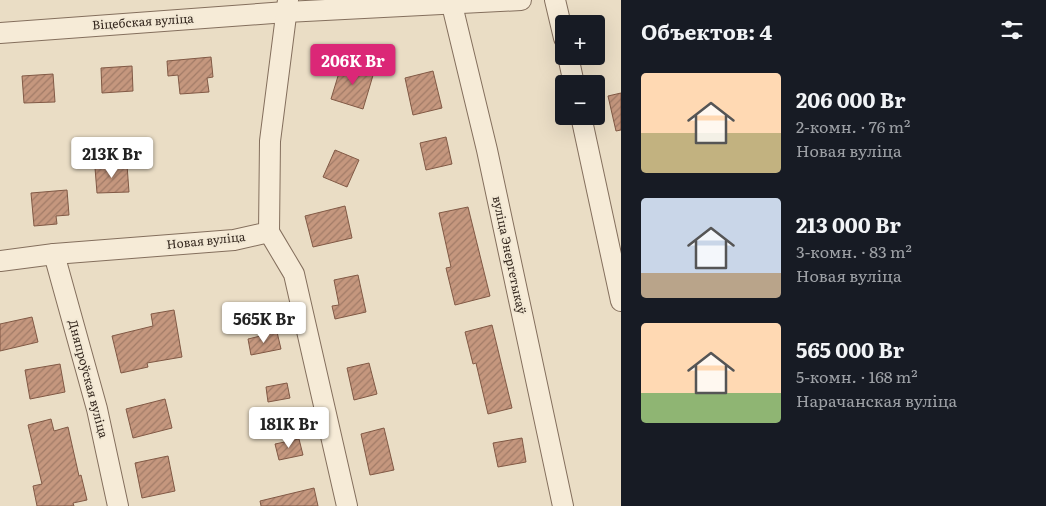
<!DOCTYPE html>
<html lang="ru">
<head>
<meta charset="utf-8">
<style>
	:root { --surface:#171b24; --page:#242831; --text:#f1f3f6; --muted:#9ea1a6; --accent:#db2777 }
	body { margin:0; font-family:Literata,serif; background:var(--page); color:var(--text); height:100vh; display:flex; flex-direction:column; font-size:19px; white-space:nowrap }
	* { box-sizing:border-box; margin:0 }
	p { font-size:16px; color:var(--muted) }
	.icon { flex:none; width:28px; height:28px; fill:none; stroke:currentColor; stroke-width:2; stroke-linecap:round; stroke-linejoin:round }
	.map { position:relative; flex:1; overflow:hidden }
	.panel { display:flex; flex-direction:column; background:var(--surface); width:425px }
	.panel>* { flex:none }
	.buttons { position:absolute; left:555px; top:15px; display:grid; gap:10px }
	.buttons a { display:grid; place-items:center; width:50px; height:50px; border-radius:5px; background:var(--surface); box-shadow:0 5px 20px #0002; font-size:25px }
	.price { position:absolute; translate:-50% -42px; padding:0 11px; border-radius:5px; background:#fff; color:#222; font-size:16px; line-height:32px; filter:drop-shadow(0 1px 2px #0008) }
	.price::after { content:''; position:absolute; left:50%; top:30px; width:15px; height:11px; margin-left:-8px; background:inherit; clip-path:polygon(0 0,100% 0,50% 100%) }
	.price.current { background:var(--accent); color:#fff }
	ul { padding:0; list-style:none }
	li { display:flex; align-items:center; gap:15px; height:125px; padding:0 20px }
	li span { display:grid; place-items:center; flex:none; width:140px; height:100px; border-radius:5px; color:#555 }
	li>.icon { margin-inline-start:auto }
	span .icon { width:60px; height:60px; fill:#fffc; stroke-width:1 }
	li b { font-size:21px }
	h2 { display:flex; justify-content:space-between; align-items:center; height:60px; padding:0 20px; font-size:21px }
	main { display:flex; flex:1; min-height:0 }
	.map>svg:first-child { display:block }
</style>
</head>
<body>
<main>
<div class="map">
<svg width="621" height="506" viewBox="0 0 621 506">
	<defs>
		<pattern id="building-hatch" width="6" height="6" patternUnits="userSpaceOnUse" patternTransform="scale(1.25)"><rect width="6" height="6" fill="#c5977e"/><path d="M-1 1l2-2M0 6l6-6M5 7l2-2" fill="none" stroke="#a17b67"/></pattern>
	</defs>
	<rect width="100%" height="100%" fill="#eaddc5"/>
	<g fill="url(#building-hatch)" stroke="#815945">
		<path d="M211 57 213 77 207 78 209 92 180 94 178 75 168 76 167 61Z"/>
		<path d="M342 63 374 72 363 109 331 99Z"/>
		<path d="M132 66 133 91 102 93 101 68Z"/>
		<path d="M433 71 442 108 413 115 405 78Z"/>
		<path d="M53 74 55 102 24 103 22 76Z"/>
		<path d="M621 93V130L616 131 608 96Z"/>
		<path d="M446 137 452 164 426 170 420 143Z"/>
		<path d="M335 150 359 160 347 187 323 177Z"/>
		<path d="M127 165 129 192 97 193 95 168Z"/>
		<path d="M67 190 69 215 56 216 57 224 34 226 31 193Z"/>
		<path d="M345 206 352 238 313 247 305 216Z"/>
		<path d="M468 207 490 296 455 305 446 268 451 267 439 213Z"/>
		<path d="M358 275 366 312 335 319 332 306 339 305 334 280Z"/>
		<path d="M174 310 182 357 147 363 148 367 121 373 112 336 153 326 151 314Z"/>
		<path d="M32 317 38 342 0 351V324Z"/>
		<path d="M492 325 512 408 488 414 476 363 473 364 465 332Z"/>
		<path d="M277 332 281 349 251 355 248 339Z"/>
		<path d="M369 363 377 394 354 400 347 368Z"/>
		<path d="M60 364 65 392 30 399 25 370Z"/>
		<path d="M287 383 290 398 268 402 266 387Z"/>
		<path d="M165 399 172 428 133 438 126 409Z"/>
		<path d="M51 419 54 431 68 427 79 476 81 475 87 500 73 503 74 506H37L33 486 42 484 28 425Z"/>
		<path d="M384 428 394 470 370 475 361 434Z"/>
		<path d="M522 438 526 462 498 467 493 443Z"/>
		<path d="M299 439 303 455 279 460 275 444Z"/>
		<path d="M168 456 175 491 142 498 135 463Z"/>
		<path d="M314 488 318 506H261L260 501Z"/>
	</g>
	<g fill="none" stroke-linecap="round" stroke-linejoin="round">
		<g stroke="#846f5d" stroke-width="22">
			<g id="minor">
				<path d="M555 0 564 38"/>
				<path d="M452 5 487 150 563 506"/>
				<path d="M0 33 286 12 521 0"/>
				<path d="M568 56 574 84"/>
				<path d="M581 116 621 301"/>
				<path d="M269 232 294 274 347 506"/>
				<path d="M54 254 97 409 118 506"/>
				<path d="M0 261 54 254 234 240 269 232 270 141 288 0"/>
			</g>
		</g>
		<use href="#minor" stroke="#f6ebd7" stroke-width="20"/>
	</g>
	<g text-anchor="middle" stroke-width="4" stroke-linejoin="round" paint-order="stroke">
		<g font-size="12" fill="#35281f" stroke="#f2e8d4">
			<text transform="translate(143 22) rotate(-4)" y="4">Віцебская вуліца</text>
			<text transform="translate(206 241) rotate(-6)" y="4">Новая вуліца</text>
			<text transform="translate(509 255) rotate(78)" y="4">вуліца Энергетыкаў</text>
			<text transform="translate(88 379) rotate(75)" y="4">Дняпроўская вуліца</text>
		</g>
	</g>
</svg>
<div class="buttons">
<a>+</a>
<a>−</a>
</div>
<b class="price current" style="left:353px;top:86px">206K Br</b>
<b class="price" style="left:112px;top:179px">213K Br</b>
<b class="price" style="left:264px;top:344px">565K Br</b>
<b class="price" style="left:289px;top:449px">181K Br</b>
</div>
<section class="panel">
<h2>Объектов: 4<svg class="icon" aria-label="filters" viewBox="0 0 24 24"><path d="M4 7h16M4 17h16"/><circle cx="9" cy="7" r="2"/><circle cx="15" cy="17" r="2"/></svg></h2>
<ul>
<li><span style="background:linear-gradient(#ffd9b3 60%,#c2b280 0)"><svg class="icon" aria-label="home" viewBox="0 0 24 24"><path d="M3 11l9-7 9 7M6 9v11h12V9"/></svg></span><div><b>206 000 Br</b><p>2-комн. · 76 m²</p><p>Новая вуліца</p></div></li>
<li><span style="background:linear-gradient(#c9d6e8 75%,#b9a48a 0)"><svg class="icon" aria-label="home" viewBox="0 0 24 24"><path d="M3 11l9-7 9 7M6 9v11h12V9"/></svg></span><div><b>213 000 Br</b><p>3-комн. · 83 m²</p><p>Новая вуліца</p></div></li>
<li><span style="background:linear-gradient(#ffd9b3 70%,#8fb573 0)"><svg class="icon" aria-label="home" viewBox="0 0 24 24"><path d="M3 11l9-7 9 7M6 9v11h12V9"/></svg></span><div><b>565 000 Br</b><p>5-комн. · 168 m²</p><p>Нарачанская вуліца</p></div></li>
</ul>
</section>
</main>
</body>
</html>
